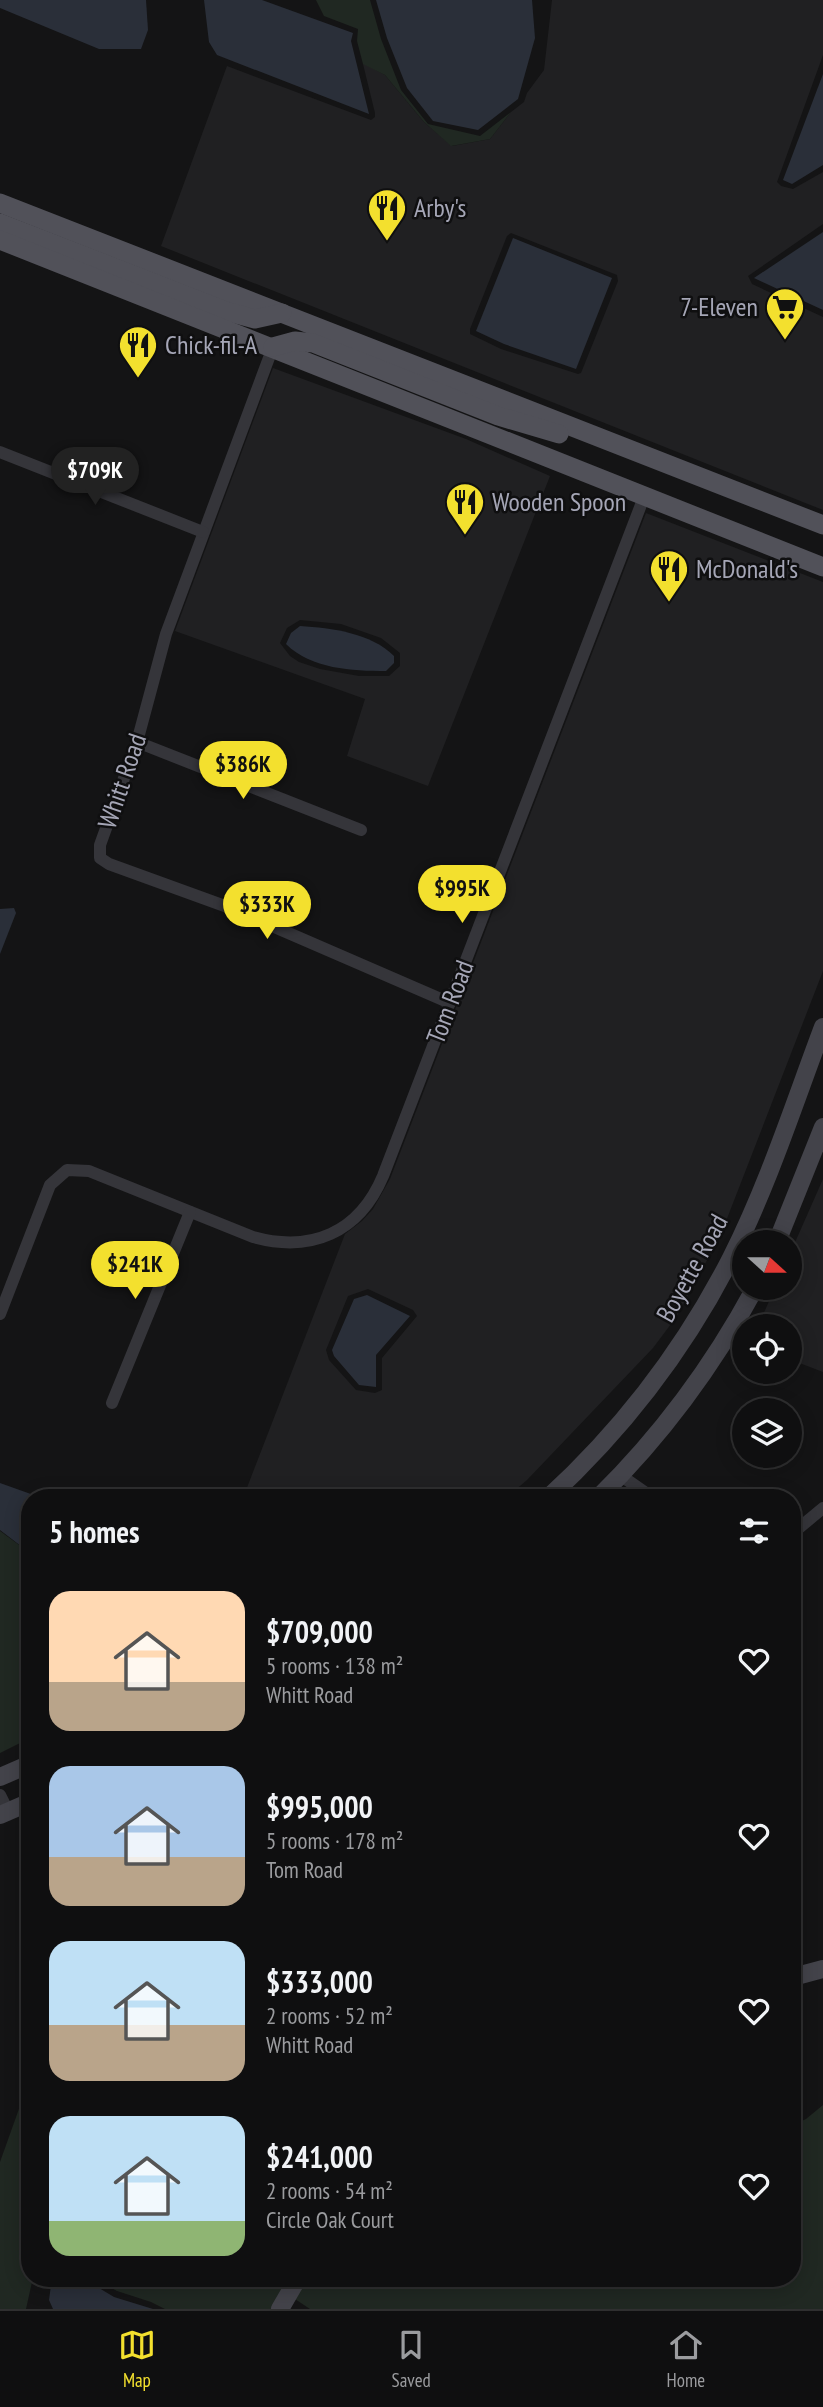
<!DOCTYPE html>
<html lang="en">
<head>
<meta charset="utf-8">
<style>
	:root { --surface:#0f0f10; --page:#1d1d1e; --text:#f1f3f6; --muted:#9b9c9f; --line:#2f2f30; --accent:#f3e02e }
	body { margin:0; font-family:"PT Sans Narrow",sans-serif; background:var(--page); color:var(--text); height:100vh; display:flex; flex-direction:column; font-size:26px; white-space:nowrap }
	* { box-sizing:border-box; margin:0 }
	p { font-size:23px; color:var(--muted) }
	.icon { flex:none; width:38px; height:38px; fill:none; stroke:currentColor; stroke-width:2; stroke-linecap:round; stroke-linejoin:round }
	.map { position:relative; flex:1; overflow:hidden }
	.drawer { position:absolute; left:21px; top:1489px; width:780px; height:798px; display:flex; flex-direction:column; background:var(--surface); border-radius:28px; box-shadow:0 4px 18px #0003,0 0 0 2px var(--line) }
	.drawer>* { flex:none }
	.needle { width:46px; rotate:111deg }
	.tools { position:absolute; left:732px; top:1230px; display:grid; gap:14px }
	.tools a { display:grid; place-items:center; width:70px; height:70px; border-radius:50%; background:var(--surface); box-shadow:0 4px 18px #0003,0 0 0 2px var(--line); font-size:35px }
	.price { position:absolute; translate:-50% -60px; padding:0 16px; border-radius:24px; background:var(--accent); color:#111; font-size:23px; line-height:46px; filter:drop-shadow(0 2px 4px #0008) }
	.price::after { content:''; position:absolute; left:50%; top:42px; width:21px; height:16px; margin-left:-10px; background:inherit; clip-path:polygon(0 0,100% 0,50% 100%) }
	.price.on { background:#222; color:#fff }
	ul { padding:0; list-style:none }
	li { display:flex; align-items:center; gap:21px; height:175px; padding:0 28px }
	li span { display:grid; place-items:center; flex:none; width:196px; height:140px; border-radius:21px; color:#555 }
	li>.icon { margin-inline-start:auto }
	span .icon { width:84px; height:84px; fill:#fffc; stroke-width:1 }
	li b { font-size:30px }
	h2 { display:flex; justify-content:space-between; align-items:center; height:84px; padding:0 28px; font-size:30px }
	.tabs { display:flex; justify-content:space-around; align-items:center; height:98px; border-top:2px solid var(--line); background:var(--surface); font-size:19px; color:var(--muted) }
	.tabs a { display:grid; justify-items:center; gap:4px }
	.tabs .on { color:var(--accent) }
	.map>svg:first-child { display:block }
</style>
</head>
<body>
<div class="map">
<svg width="823" height="2309" viewBox="0 0 823 2309">
	<rect width="100%" height="100%" fill="#141415"/>
	<g fill="#202022" fill-rule="evenodd">
		<path d="M552 0H823V55L777 182 781 186 793 189 823 172V224L748 276 752 284 823 317V510L161 246 227 66 371 120 375 117V113L363 64H365L385 75 424 122 452 146 490 139 511 112 524 102 527 93 544 70ZM511 233 617 275 618 281 581 373 578 374 501 349 470 334V329L507 236Z"/>
		<path d="M273 368 466 439 550 476 428 786 347 756 365 699 175 631ZM300 620 341 624 381 638 400 653V666L389 676H359L320 669 299 662 290 656 280 643 287 628Z"/>
		<path d="M646 513 823 582V971L721 1234 677 1316 653 1348 527 1480 506 1498H243L345 1234 362 1221 373 1209 390 1179ZM368 1289 413 1310 417 1316 382 1358V1390L375 1393 356 1390 329 1360 326 1350 348 1296Z"/>
		<path d="M823 1179V1372L789 1359V1326H758L775 1288H789V1256Z"/>
	</g>
	<g fill="#202822">
		<path d="M316 0H370L381 39 401 90 428 124 480 136 511 112 490 139 451 146 424 122 385 75 363 64 357 41 358 29 324 16Z"/>
		<path d="M0 1531 30 1553V1738L0 1753Z"/>
		<path d="M30 2078V2278L45 2279 44 2286 32 2282 26 2309H0V2162Z"/>
		<path d="M823 2105V2309H310L295 2299 307 2278H793V2125L806 2119Z"/>
		<path d="M95 2279H290L272 2309H165L151 2302 117 2291Z"/>
	</g>
	<g fill="#2a2f39">
		<path d="M0 0H146L148 30 141 49H99L0 8Z"/>
		<path d="M204 0H262L353 33 351 41 369 114 217 55 209 42Z"/>
		<path d="M376 0H532L535 38 518 99 478 130 433 121 407 88 387 38Z"/>
		<path d="M823 74V165L792 184 783 180Z"/>
		<path d="M823 232V310L754 278Z"/>
		<path d="M513 238 612 278 576 369 504 344 476 331Z"/>
		<path d="M300 626C332 628 371 633 394 656V663L386 671C352 671 311 669 286 644L291 633Z"/>
		<path d="M14 908 16 913 0 954V909Z"/>
		<path d="M367 1295 410 1316 376 1355V1387L359 1385 334 1356 332 1350 354 1299Z"/>
		<path d="M0 1483 42 1498H30V1553L0 1530Z"/>
		<path d="M52 2278 84 2279 114 2297 153 2309H53L49 2300Z"/>
	</g>
	<g fill="none" stroke-linecap="round" stroke-linejoin="round">
		<g stroke="#35353a" stroke-width="12">
			<path d="M273 347 166 634 137 742 100 845V858L109 864 233 909 450 1003"/>
			<path d="M0 452 203 532"/>
			<path d="M137 742 361 830"/>
			<path d="M0 1314 50 1185 67 1170 89 1171 253 1237C311 1253 359 1233 383 1176L644 497"/>
			<path d="M112 1403 190 1212"/>
			<path d="M620 1475 653 1498"/>
			<path d="M793 1533 823 1508"/>
			<path d="M0 1795 8 1811"/>
		</g>
		<g stroke="#43434a" stroke-width="18">
			<path d="M777 1242 823 1127"/>
			<path d="M548 1498C622 1430 685 1348 731 1258 768 1185 794 1104 823 1027"/>
			<path d="M598 1498C661 1436 713 1366 755 1288"/>
			<path d="M0 1777 30 1764"/>
			<path d="M0 1815 30 1802"/>
			<path d="M793 1977 823 1969"/>
			<path d="M280 2309 298 2278"/>
		</g>
		<g stroke="#515159" stroke-width="19">
			<path d="M0 203 823 525"/>
			<path d="M0 223 229 312 255 319 282 313"/>
			<path d="M0 240 823 567"/>
			<path d="M273 347 295 341 313 343 498 416 559 434"/>
		</g>
	</g>
	<defs>
		<g id="restaurant-pin" transform="scale(2.0125)"><path d="M0 17L-7.5 6A9.5 9.5 0 1 1 7.5 6Z" fill="#f3e02e" stroke="#0f0f10"/><path d="M-5-6h1v4h1v-4h1v4h1v-4h1v5L-1.5 .5V6h-2V.5L-5-1ZM5-6V6H3V1.5H1.5Q1.5-4 5-6Z" fill="#111"/></g>
		<g id="supermarket-pin" transform="scale(2.0125)"><path d="M0 17L-7.5 6A9.5 9.5 0 1 1 7.5 6Z" fill="#f3e02e" stroke="#0f0f10"/><path d="M-6-5.5h2.5l.6 2H6L4.5 2H-2.5L-4.4-4H-6ZM-1.5 3.2a1.3 1.3 0 1 0 .1 0ZM3 3.2a1.3 1.3 0 1 0 .1 0Z" fill="#111"/></g>
	</defs>
	<g fill-rule="evenodd">
		<use href="#restaurant-pin" x="387" y="208"/>
		<use href="#supermarket-pin" x="785" y="307"/>
		<use href="#restaurant-pin" x="138" y="345"/>
		<use href="#restaurant-pin" x="465" y="502"/>
		<use href="#restaurant-pin" x="669" y="569"/>
	</g>
	<g text-anchor="middle" stroke-width="5" stroke-linejoin="round" paint-order="stroke">
		<g font-size="26" fill="#a5a6b6" stroke="#0f0f10" text-anchor="start">
			<text x="414" y="217">Arby's</text>
			<text x="758" y="316" text-anchor="end">7-Eleven</text>
			<text x="165" y="354">Chick-fil-A</text>
			<text x="492" y="511">Wooden Spoon</text>
			<text x="696" y="578">McDonald's</text>
		</g>
		<g font-size="26" fill="#a5a6b6" stroke="#0f0f10">
			<text transform="translate(122 781) rotate(-71)" y="9">Whitt Road</text>
			<text transform="translate(450 1002) rotate(-69)" y="9">Tom Road</text>
			<text transform="translate(692 1268) rotate(-61)" y="9">Boyette Road</text>
		</g>
	</g>
</svg>
<div class="tools">
<a><svg class="needle" viewBox="-14 -14 28 28"><path d="M0-13l5 13h-10z" fill="#e53935"/><path d="M0 13l5-13h-10z" fill="#9b9c9f"/></svg></a>
<a><svg class="icon" aria-label="locate" viewBox="0 0 24 24"><circle cx="12" cy="12" r="6"/><path d="M12 2v4M12 18v4M2 12h4M18 12h4"/></svg></a>
<a><svg class="icon" aria-label="layers" viewBox="0 0 24 24"><path d="M12 4l9 5-9 5-9-5zM3 14l9 5 9-5"/></svg></a>
</div>
<b class="price on" style="left:95px;top:507px">$709K</b>
<b class="price" style="left:243px;top:801px">$386K</b>
<b class="price" style="left:462px;top:925px">$995K</b>
<b class="price" style="left:267px;top:941px">$333K</b>
<b class="price" style="left:135px;top:1301px">$241K</b>
<section class="drawer">
<h2>5 homes<svg class="icon" aria-label="filters" viewBox="0 0 24 24"><path d="M4 7h16M4 17h16"/><circle cx="9" cy="7" r="2"/><circle cx="15" cy="17" r="2"/></svg></h2>
<ul>
<li><span style="background:linear-gradient(#ffd9b3 65%,#b9a48a 0)"><svg class="icon" aria-label="home" viewBox="0 0 24 24"><path d="M3 11l9-7 9 7M6 9v11h12V9"/></svg></span><div><b>$709,000</b><p>5 rooms · 138 m²</p><p>Whitt Road</p></div><svg class="icon" aria-label="heart" viewBox="0 0 24 24"><path d="M12 20l-8-8c-3-5 5-10 8-4 3-6 11-1 8 4z"/></svg></li>
<li><span style="background:linear-gradient(#a9c7e8 65%,#b9a48a 0)"><svg class="icon" aria-label="home" viewBox="0 0 24 24"><path d="M3 11l9-7 9 7M6 9v11h12V9"/></svg></span><div><b>$995,000</b><p>5 rooms · 178 m²</p><p>Tom Road</p></div><svg class="icon" aria-label="heart" viewBox="0 0 24 24"><path d="M12 20l-8-8c-3-5 5-10 8-4 3-6 11-1 8 4z"/></svg></li>
<li><span style="background:linear-gradient(#bfe0f5 60%,#b9a48a 0)"><svg class="icon" aria-label="home" viewBox="0 0 24 24"><path d="M3 11l9-7 9 7M6 9v11h12V9"/></svg></span><div><b>$333,000</b><p>2 rooms · 52 m²</p><p>Whitt Road</p></div><svg class="icon" aria-label="heart" viewBox="0 0 24 24"><path d="M12 20l-8-8c-3-5 5-10 8-4 3-6 11-1 8 4z"/></svg></li>
<li><span style="background:linear-gradient(#bfe0f5 75%,#8fb573 0)"><svg class="icon" aria-label="home" viewBox="0 0 24 24"><path d="M3 11l9-7 9 7M6 9v11h12V9"/></svg></span><div><b>$241,000</b><p>2 rooms · 54 m²</p><p>Circle Oak Court</p></div><svg class="icon" aria-label="heart" viewBox="0 0 24 24"><path d="M12 20l-8-8c-3-5 5-10 8-4 3-6 11-1 8 4z"/></svg></li>
</ul>
</section>
</div>
<nav class="tabs">
<a class="on"><svg class="icon" aria-label="map" viewBox="0 0 24 24"><path d="M3 6l6-2 6 2 6-2v14l-6 2-6-2-6 2zM9 4v14M15 6v14"/></svg>Map</a>
<a><svg class="icon" aria-label="saved" viewBox="0 0 24 24"><path d="M7 4h10v16l-5-4-5 4z"/></svg>Saved</a>
<a><svg class="icon" aria-label="home" viewBox="0 0 24 24"><path d="M3 11l9-7 9 7M6 9v11h12V9"/></svg>Home</a>
</nav>
</body>
</html>
